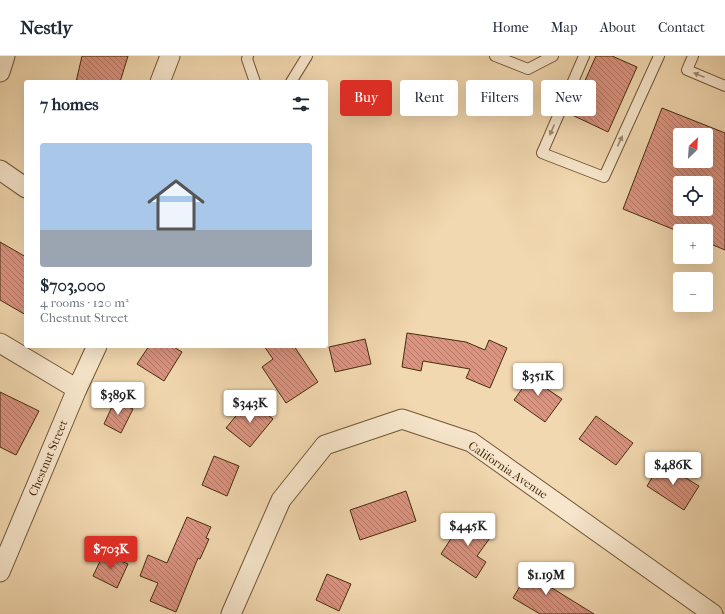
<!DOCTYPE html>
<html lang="en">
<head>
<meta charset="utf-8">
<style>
	:root { --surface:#fff; --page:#f6f6f7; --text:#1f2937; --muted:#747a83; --line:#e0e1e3; --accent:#d93025 }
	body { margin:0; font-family:"IM FELL French Canon",serif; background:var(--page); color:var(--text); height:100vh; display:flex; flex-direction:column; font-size:15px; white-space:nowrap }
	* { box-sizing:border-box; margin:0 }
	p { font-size:13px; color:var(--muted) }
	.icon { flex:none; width:22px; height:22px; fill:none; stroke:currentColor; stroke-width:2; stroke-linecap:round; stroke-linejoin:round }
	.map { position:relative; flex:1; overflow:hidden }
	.panel { position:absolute; left:24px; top:24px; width:304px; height:268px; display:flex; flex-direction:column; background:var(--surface); border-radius:4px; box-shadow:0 4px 16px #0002 }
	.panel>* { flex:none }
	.top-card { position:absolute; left:340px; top:24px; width:325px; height:36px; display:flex; gap:8px }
	.needle { width:26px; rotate:25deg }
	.fabs { position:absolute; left:673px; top:72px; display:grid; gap:8px }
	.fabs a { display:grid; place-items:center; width:40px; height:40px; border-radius:4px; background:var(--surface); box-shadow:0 4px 16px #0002; font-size:20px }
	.price { position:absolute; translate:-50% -34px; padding:0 9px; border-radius:4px; background:#fff; color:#222; font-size:13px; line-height:26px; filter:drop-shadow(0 1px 2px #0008) }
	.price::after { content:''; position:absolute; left:50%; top:24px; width:12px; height:9px; margin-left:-6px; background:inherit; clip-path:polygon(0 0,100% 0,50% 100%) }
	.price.on { background:var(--accent); color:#fff }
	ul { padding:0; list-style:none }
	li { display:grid; align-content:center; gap:8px; height:212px; padding:0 16px }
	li+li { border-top:1px solid var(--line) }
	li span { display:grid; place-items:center; height:124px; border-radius:4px; color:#555 }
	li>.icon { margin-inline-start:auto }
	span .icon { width:72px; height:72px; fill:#fffc; stroke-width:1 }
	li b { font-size:17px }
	h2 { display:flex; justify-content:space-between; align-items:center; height:48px; padding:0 16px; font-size:17px }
	.tag { padding:0 14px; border-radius:4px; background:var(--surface); box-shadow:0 4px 16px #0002; font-size:14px; line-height:36px }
	.tag.on { background:var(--accent); color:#fff }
	header { display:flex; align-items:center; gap:24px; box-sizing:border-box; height:56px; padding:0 20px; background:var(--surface); border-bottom:1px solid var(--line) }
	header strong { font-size:19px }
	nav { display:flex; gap:22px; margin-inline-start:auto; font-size:14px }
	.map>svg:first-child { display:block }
</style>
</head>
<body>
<header>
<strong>Nestly</strong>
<nav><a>Home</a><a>Map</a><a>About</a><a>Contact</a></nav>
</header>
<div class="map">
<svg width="725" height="558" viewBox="0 0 725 558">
	<defs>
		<pattern id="building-back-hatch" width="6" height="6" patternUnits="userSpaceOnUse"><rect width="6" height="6" fill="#dc9380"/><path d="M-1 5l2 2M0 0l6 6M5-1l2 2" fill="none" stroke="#b47867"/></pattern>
	</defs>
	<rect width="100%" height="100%" fill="#f2d8b0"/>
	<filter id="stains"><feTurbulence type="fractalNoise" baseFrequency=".005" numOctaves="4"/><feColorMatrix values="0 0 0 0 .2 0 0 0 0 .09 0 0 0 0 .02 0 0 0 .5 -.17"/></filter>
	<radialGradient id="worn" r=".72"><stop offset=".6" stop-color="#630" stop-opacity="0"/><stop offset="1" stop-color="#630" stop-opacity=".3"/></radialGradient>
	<g fill="url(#building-back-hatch)" stroke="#462c0f" fill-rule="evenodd">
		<path d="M82 0H128L120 26H76Z"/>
		<path d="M596 0H612L637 11 608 76 570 58Z"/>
		<path d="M662 52 725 77V194L706 186V175L680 176 623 153ZM680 79H706V105H680ZM680 127H706V153H680Z"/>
		<path d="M0 186 26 201V259L0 244Z"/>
		<path d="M407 277 466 286 485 294 489 284 507 292 490 332 466 322 470 313 423 305 421 315 402 311Z"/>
		<path d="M365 283 371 308 335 316 329 291Z"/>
		<path d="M149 290H172L182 296 164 325 137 308Z"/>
		<path d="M264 290H294L318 326 286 347 262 311 273 303Z"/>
		<path d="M534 316 551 327 547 333 562 343 545 366 514 344Z"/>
		<path d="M0 336 39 355 16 399 0 391Z"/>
		<path d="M115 344 133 353 121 377 104 368Z"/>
		<path d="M249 344 273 363 250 391 226 372Z"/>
		<path d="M596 360 633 387 616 409 579 383Z"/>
		<path d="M214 400 239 410 227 440 202 429Z"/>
		<path d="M661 407 699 430 684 454 647 430Z"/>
		<path d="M406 435 416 465 360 484 350 454Z"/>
		<path d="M187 461 211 471 206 482 209 483 200 503 198 502 176 556 150 545 158 527 140 520 148 499 167 507Z"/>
		<path d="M465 461 492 479 477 500 486 506 476 522 441 498Z"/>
		<path d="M104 497 128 508 117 532 93 520Z"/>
		<path d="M532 510 556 525 552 532 594 558H540L513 542Z"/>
		<path d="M327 518 351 528 339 555 316 544Z"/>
	</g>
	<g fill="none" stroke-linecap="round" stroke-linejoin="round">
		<g stroke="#715737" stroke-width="12">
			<g id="lane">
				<path d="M248 0 247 3 255 26"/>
				<path d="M495 0 528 13 553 0"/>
				<path d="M584 0 542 97 604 121 659 0"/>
				<path d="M693 0 687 14 725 30"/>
				<path d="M291 26 307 0"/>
			</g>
		</g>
		<g stroke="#715737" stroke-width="21">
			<g id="street">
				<path d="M0 16 5 0"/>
				<path d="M160 26 170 0"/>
				<path d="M0 114 26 132"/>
				<path d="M0 287 77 333"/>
				<path d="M0 516 77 333 97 290"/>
				<path d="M231 558 281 444 325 389 402 363 471 386 713 558"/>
			</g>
		</g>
		<use href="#lane" stroke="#f7e6cc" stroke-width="10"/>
		<use href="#street" stroke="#f7e6cc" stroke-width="19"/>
	</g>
	<defs><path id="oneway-solid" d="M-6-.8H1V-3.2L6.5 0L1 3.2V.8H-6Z"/></defs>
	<g fill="#9e896e">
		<use href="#oneway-solid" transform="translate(699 19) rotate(-158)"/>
		<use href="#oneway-solid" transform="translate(552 74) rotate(113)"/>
		<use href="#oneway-solid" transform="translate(620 85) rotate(-65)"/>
	</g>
	<g text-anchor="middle" stroke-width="3" stroke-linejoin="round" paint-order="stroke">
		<g font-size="12" fill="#462c0f" stroke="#f7e6cc">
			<text transform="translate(48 402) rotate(-67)" y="4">Chestnut Street</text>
			<text transform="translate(508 414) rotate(34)" y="4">California Avenue</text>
		</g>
	</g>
	<rect width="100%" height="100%" filter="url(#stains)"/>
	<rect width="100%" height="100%" fill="url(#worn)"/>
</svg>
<div class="fabs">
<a><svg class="needle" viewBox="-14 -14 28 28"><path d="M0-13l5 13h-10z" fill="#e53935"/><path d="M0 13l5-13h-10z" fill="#747a83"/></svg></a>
<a><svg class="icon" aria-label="locate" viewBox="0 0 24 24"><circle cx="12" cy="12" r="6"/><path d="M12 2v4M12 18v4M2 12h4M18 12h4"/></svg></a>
<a>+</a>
<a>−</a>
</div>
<b class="price" style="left:538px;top:341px">$351K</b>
<b class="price" style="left:118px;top:360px">$389K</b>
<b class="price" style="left:250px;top:368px">$343K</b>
<b class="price" style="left:673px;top:430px">$486K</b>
<b class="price" style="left:468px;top:491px">$445K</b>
<b class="price on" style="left:111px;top:514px">$703K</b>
<b class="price" style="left:546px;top:540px">$1.19M</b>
<div class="top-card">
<a class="tag on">Buy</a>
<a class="tag">Rent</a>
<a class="tag">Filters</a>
<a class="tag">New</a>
</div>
<section class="panel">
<h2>7 homes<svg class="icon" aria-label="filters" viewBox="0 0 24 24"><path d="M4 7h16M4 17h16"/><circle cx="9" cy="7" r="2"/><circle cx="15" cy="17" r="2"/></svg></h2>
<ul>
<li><span style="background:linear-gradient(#a9c7e8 70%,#9aa5b1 0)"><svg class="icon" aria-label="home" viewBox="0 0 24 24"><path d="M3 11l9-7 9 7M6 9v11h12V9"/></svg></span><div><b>$703,000</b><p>4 rooms · 120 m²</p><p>Chestnut Street</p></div></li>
</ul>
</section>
</div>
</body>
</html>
